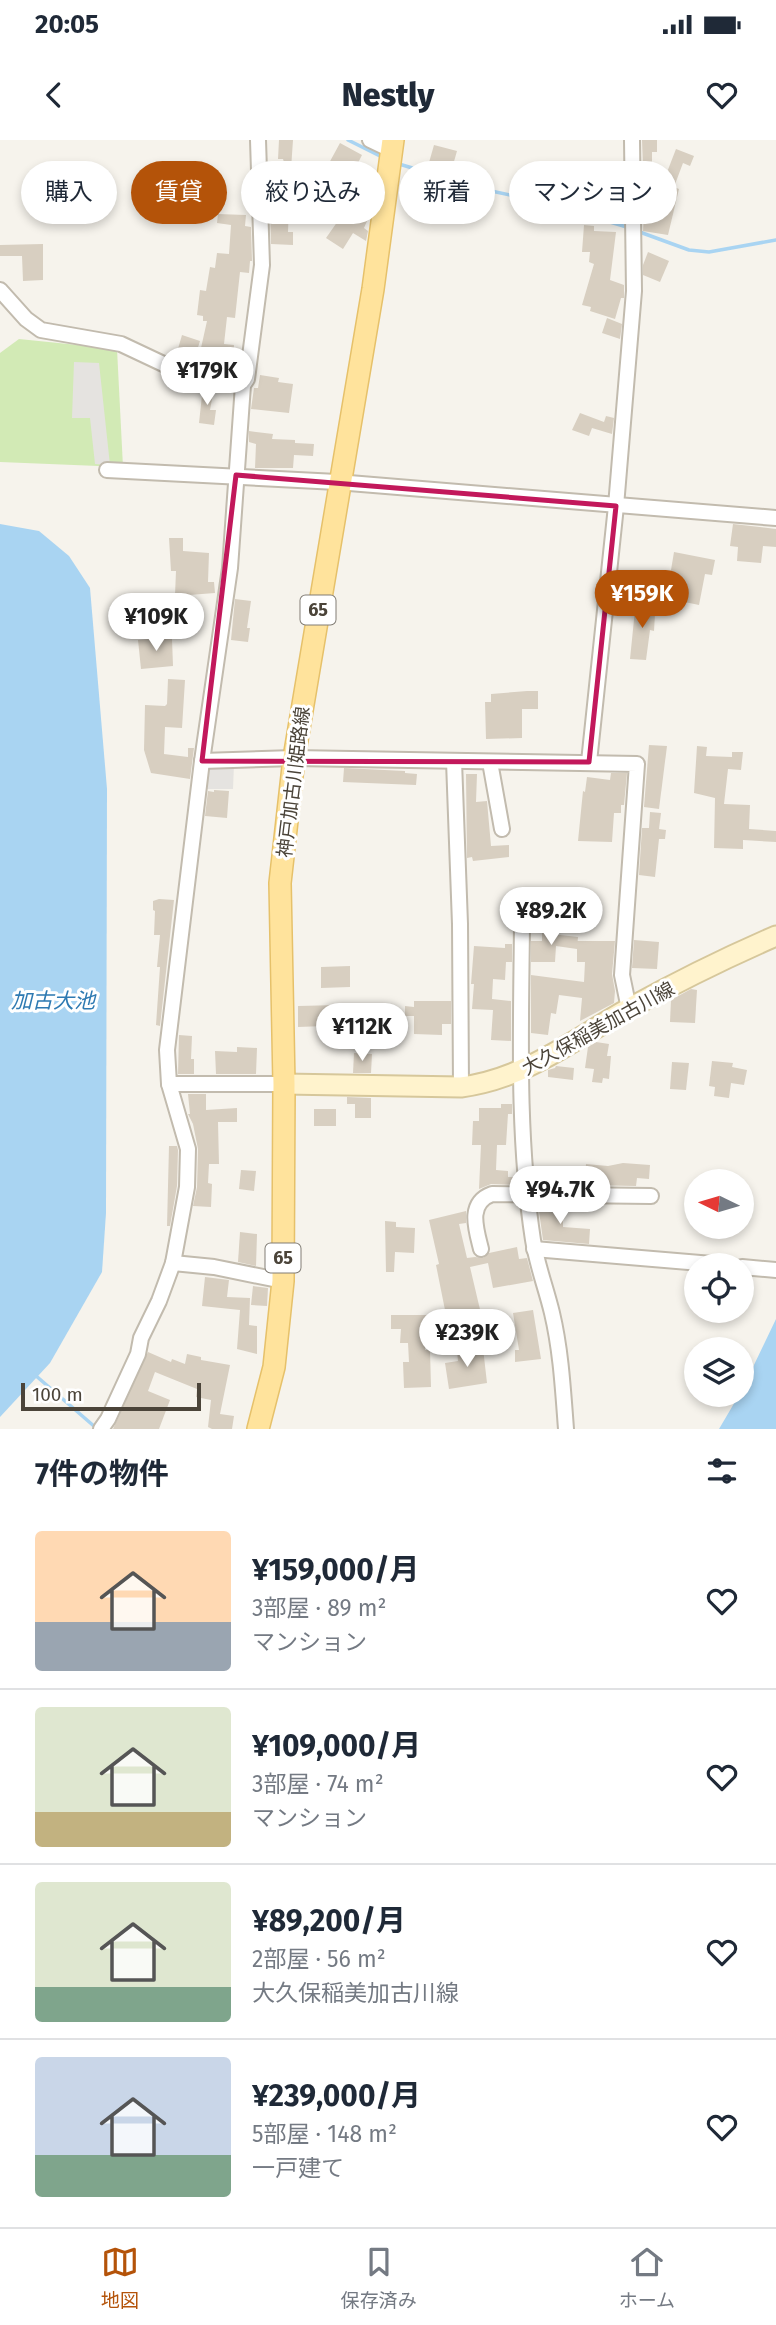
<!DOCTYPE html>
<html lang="ja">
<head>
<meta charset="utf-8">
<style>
	:root { --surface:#fff; --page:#f2f2f3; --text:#1f2937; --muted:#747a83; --line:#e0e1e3; --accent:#b45309 }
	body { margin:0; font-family:"Fira Sans","Noto Sans JP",sans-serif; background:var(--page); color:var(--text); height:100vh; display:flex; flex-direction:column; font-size:26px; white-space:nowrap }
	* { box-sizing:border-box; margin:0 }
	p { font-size:23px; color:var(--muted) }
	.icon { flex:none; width:38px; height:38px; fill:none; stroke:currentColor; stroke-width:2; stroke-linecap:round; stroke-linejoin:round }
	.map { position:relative; height:1289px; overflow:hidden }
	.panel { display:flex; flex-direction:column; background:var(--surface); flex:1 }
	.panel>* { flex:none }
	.top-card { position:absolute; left:21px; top:21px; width:735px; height:63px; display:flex; gap:14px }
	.needle { width:46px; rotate:275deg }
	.buttons { position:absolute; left:684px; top:1029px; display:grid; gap:14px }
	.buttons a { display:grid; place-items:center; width:70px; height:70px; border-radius:50%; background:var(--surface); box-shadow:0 4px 10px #0003; font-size:35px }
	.scale { position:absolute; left:21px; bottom:18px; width:180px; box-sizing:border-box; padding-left:7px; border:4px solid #4b4439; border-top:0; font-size:19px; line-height:24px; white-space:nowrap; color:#4b4439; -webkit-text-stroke:5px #fff; paint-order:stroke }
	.price { position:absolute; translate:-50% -60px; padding:0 16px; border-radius:24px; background:#fff; color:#222; font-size:23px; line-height:46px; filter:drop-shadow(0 2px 4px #0008) }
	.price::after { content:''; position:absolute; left:50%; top:42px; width:21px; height:16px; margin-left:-10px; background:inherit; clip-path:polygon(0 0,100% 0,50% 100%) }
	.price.current { background:var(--accent); color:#fff }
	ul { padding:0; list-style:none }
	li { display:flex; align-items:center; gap:21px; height:175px; padding:0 35px }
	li+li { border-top:2px solid var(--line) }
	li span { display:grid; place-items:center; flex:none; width:196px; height:140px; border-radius:7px; color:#555 }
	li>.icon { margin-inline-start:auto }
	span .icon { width:84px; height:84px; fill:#fffc; stroke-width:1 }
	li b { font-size:30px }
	h2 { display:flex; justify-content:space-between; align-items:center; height:84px; padding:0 35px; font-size:30px }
	.chip { padding:0 24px; border-radius:32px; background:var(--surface); box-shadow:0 4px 10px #0003; font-size:24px; line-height:63px }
	.chip.current { background:var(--accent); color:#fff }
	.status { display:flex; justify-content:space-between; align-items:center; height:49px; padding:0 35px; background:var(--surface); direction:ltr }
	.status svg { height:19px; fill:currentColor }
	header { display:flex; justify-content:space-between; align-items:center; height:91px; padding:0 35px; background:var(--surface); font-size:32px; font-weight:800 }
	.dock { display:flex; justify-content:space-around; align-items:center; height:98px; border-top:2px solid var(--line); background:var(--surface); font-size:19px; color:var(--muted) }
	.dock a { display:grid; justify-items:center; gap:4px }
	.dock .current { color:var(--accent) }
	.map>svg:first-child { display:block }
</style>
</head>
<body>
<div class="status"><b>20:05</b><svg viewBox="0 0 49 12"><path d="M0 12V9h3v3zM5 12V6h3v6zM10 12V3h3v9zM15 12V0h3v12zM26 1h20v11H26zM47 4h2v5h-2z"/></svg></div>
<header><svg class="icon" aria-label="back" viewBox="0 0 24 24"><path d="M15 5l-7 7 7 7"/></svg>Nestly<svg class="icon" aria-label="heart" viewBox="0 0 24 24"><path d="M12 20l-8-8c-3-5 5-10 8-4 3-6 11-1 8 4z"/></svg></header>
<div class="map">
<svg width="776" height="1289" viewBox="0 0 776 1289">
	<rect width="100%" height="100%" fill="#f6f3ec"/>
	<path fill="#d2eab5" d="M19 199 117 209 123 327 0 322V213Z"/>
	<g fill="#e5e3e0">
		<path d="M74 222 99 223 110 325 95 324 90 278H72Z"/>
		<path d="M205 624H234L233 649H204Z"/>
	</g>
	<g fill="#a9d4f2">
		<path d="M0 384 39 391 69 416 90 448 107 649 106 1073 102 1132 50 1223 0 1277Z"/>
		<path d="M776 1179V1289H719L739 1255H742V1250Z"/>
	</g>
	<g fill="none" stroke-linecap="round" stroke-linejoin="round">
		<g stroke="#a9d4f2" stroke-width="3.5">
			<path d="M348 0 380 16"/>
			<path d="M399 24 482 49 547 63 630 88"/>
			<path d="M637 91 689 110 709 112 776 100"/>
			<path d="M35 1235 95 1287"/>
		</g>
	</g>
	<g fill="#d8cfc1">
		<path d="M279 0H293L291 29 296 28 300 41 294 43 292 64H289L288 92H293V105L271 104 269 37 289 38 283 19H278Z"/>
		<path d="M642 0H657V12H652V27H643Z"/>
		<path d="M340 3 362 15 358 23 375 34 371 49 328 25Z"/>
		<path d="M434 5 457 11 451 32 428 26Z"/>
		<path d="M676 9 694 16 690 26 683 23 674 47 679 49 668 95 643 91 644 74 650 76 652 70 657 71 664 40Z"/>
		<path d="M355 66 370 74 364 88 368 91 366 101 353 93 343 109 326 98 340 78 346 82Z"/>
		<path d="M218 74 246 75 245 86 251 87 252 121H250L249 133 240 132 235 178 227 177 224 204 234 205 232 232 218 229 219 212 201 208 207 181H203V176L197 175 200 150 206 151 210 127 215 128 217 113 229 114 231 85 217 83Z"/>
		<path d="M584 85 594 86V91L616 92 610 140 624 145V158H621L615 179 590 171 591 167 582 165 594 124 589 122 590 112H582Z"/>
		<path d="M43 104V140L23 141 22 116H0V105Z"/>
		<path d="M648 112 669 121 660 142 643 135V125Z"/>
		<path d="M607 178 622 184 620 199 602 193Z"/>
		<path d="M182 195 200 201 193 223 175 219Z"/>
		<path d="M260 235 279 238 278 242 293 244 289 273 251 269 254 248H258Z"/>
		<path d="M203 246 214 248 210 270H216L214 285 199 283Z"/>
		<path d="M580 273 604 282 606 276 614 278 612 294 592 288 589 296 572 290Z"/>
		<path d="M249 291 273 294 272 299 295 300V303L314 304 313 316 294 315 293 328H255L256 304 249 302Z"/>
		<path d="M733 384 776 389V407L763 406 761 423 737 421 738 407 730 406Z"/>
		<path d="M169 398H183V411L209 413 208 442H214L215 453 189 455V467L179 466V455H175L176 431H171Z"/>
		<path d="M674 412 715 420 712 435 705 434 699 465 675 460 676 456 667 454Z"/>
		<path d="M235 459 251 461 247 488H250L248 502 231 500Z"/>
		<path d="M636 460 651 462 649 473 655 474 654 491 650 490 646 520 630 519Z"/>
		<path d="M149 499H172L173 526 141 529 138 500Z"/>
		<path d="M168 539 185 540 182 588 165 587 164 614 188 617V608H194L190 639 151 633 144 610 145 565 165 566 167 564Z"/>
		<path d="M527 551H538V569H522V598L486 599 485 562H491V554Z"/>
		<path d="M649 605 667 606 659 669 644 667Z"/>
		<path d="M697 606 707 607 706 616 732 617V612H743L741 630 728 629 724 664 750 665 749 689 776 691V702L743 700V709L714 708 715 658 694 653Z"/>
		<path d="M344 628 405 631V633L417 634 416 645 343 642Z"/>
		<path d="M611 633H627L624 665H621V673H614L612 702 578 701 583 651 585 652 587 637 610 640Z"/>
		<path d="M466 634H477L476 662 487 661 491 706 509 705V717L473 721 472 717 467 718Z"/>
		<path d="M214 650 229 651 227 678 205 676 208 651 214 652Z"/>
		<path d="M650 672 661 673 659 689 666 690 665 699H659L655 737 639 735 642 688H649Z"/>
		<path d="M159 759 174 760 160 886 156 885 160 827H157L160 795H154L155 771 153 770V761Z"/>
		<path d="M542 793 578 797 577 809 556 806 555 822H531V801H542Z"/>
		<path d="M634 800 659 802 657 829 632 828Z"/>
		<path d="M577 801H615L612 834 615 851 614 863 580 881 582 858 559 855 556 874 551 873 548 895 531 893V835L584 842 585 822H577Z"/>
		<path d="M505 804H512V822H506L505 840 493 839 492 859 511 861V901L491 900 493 870 472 869 474 844H471L474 806 505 808Z"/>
		<path d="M350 826V847L321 848V827Z"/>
		<path d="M691 849 697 850 695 883 670 882 671 860Z"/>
		<path d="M414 861H451V884H442V895L414 894V876H405V866L414 867Z"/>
		<path d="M339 865 338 902H325V886L298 887V866Z"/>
		<path d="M179 895 192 896 191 919H194V934H178Z"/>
		<path d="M596 902 609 904 607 916H611L609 939 603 938 602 943 592 942 594 929 585 928 588 907Z"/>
		<path d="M237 907 257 908 256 934H216L215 911 237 912Z"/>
		<path d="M354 913 372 914 371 933H353Z"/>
		<path d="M712 921 733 923 732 927 747 930 744 945 731 943 729 958 714 956 715 947 709 946Z"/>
		<path d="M672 922 689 923 686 950 670 949Z"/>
		<path d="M556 926 574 928 573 940 548 937V930L555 928Z"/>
		<path d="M188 954H206V970L237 968V982H218L219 1024H209L208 1043 212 1044 211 1067 193 1066 197 1047 198 1009 193 984 188 974H190Z"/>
		<path d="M347 957 371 958V978H355V964H347Z"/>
		<path d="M501 964H512V974H508L506 1005H497L496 1030 508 1031V1037H513V1045L491 1044 479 1049 481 1005H472L473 981H479V968H501Z"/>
		<rect x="314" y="969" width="22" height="17"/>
		<path d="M169 1006H177L178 1010 177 1046 170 1086H167Z"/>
		<path d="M623 1023 650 1025 649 1039 637 1038 636 1046 584 1045 586 1024 608 1026Z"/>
		<path d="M241 1030 256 1031 254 1051 239 1049Z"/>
		<path d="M538 1064 575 1065H563V1087L590 1089 589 1104 543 1100Z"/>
		<path d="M466 1071V1083L459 1084 467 1118 475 1117 483 1118 489 1113 517 1107 519 1119 527 1118 533 1141 493 1148 488 1123 470 1127 482 1178 444 1187H425V1210H430L431 1247 404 1248 403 1222H409L408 1203H400L401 1189H391V1175H446L436 1125 439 1124 429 1080Z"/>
		<path d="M385 1081 396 1082V1087L415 1088 414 1113 395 1112 394 1132H386Z"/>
		<path d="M240 1092 257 1094 256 1126 238 1122Z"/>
		<path d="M205 1137 229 1140 227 1157 250 1158 249 1185 257 1186V1214L237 1209 240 1170 202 1166Z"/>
		<path d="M253 1146 268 1148 267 1166 251 1165Z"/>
		<path d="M533 1170 541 1219 515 1222V1210H519L513 1173Z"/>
		<path d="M483 1208 487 1243 449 1249 445 1223 458 1221 457 1211Z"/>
		<path d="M148 1212 171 1222 172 1219 185 1224 187 1214 201 1217V1220L230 1225 220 1274 234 1276 232 1289H212L208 1287 211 1260 196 1257 197 1249 155 1232 148 1251 170 1260 159 1289H113Z"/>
	</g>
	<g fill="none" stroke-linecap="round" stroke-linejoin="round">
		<g stroke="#c2bbae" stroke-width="18">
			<g id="minor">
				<path d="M370 0 393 11"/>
				<path d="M0 150 26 179 41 190 121 204 174 229 243 245"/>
				<path d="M107 330 337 342 776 378"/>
				<path d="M202 621 294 618 637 624 622 835 629 869"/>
				<path d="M454 621 460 784 461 947"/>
				<path d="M490 622 502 689"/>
				<path d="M589 622 616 366 634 151 632 0"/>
				<path d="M522 785C521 890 517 996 533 1100 537 1125 546 1148 552 1173 561 1211 563 1250 566 1289"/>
				<path d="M169 944H284"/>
				<path d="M481 1109C476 1089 467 1063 492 1054L651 1056"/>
				<path d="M534 1109 724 1125"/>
				<path d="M173 1123 214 1127 283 1141"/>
				<path d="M742 1127 776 1130"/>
				<path d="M101 1289 108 1279 138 1214 141 1198 159 1161 173 1123 187 1047 188 1009 169 944 167 910 202 621 230 428 243 245 247 239 262 125 258 0"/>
			</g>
		</g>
		<g stroke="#d6c79b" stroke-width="23">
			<path id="secondary" d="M284 944 461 947C524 939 572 901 626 870 675 843 725 818 776 796"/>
		</g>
		<g stroke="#e6c16a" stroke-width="24">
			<path id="primary" d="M258 1289 274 1227 283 1141 284 944 280 743 294 618 373 149 393 0"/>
		</g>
		<use href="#minor" stroke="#fff" stroke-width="14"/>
		<use href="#secondary" stroke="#fff3cd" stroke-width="19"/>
		<use href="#primary" stroke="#ffe39c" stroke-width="21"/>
	</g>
	<path fill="none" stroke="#c2185b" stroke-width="5" stroke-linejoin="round" d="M236 335 616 366 589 622 202 621Z"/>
	<g text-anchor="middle" stroke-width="6" stroke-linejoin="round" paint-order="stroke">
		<g fill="#fff" stroke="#817c74" stroke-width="2">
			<rect x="300.5" y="455.5" width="35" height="29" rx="5"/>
			<rect x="265.5" y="1103.5" width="35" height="29" rx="5"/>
		</g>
		<g font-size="18" font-weight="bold" fill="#4b4439">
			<text x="318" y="476">65</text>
			<text x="283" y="1124">65</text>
		</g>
		<g font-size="19" fill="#4b4439" stroke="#fff">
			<text transform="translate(293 642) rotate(-83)" y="7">神戸加古川姫路線</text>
			<text transform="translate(598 888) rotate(-29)" y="7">大久保稲美加古川線</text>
		</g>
		<g font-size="21" font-style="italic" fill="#2e7ab2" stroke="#fff">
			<text x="53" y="868">加古大池</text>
		</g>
	</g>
</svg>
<div class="buttons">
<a><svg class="needle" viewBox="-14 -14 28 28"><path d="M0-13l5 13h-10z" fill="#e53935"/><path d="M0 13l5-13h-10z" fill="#747a83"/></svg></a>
<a><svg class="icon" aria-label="locate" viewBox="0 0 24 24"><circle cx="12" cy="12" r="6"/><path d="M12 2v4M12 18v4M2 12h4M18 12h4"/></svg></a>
<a><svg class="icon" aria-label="layers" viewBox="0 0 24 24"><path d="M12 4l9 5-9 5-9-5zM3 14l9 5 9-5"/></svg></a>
</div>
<div class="scale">100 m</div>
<b class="price" style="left:207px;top:267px">¥179K</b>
<b class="price current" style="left:642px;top:490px">¥159K</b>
<b class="price" style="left:156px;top:513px">¥109K</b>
<b class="price" style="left:551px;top:807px">¥89.2K</b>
<b class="price" style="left:362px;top:923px">¥112K</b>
<b class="price" style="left:560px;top:1086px">¥94.7K</b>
<b class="price" style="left:467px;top:1229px">¥239K</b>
<div class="top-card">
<a class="chip">購入</a>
<a class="chip current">賃貸</a>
<a class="chip">絞り込み</a>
<a class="chip">新着</a>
<a class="chip">マンション</a>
</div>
</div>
<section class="panel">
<h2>7件の物件<svg class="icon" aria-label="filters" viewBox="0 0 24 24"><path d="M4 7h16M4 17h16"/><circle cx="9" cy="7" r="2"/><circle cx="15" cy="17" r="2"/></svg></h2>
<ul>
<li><span style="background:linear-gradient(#ffd9b3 65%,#9aa5b1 0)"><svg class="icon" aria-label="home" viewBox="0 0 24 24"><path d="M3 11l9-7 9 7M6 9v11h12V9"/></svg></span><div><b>¥159,000/月</b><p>3部屋 · 89 m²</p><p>マンション</p></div><svg class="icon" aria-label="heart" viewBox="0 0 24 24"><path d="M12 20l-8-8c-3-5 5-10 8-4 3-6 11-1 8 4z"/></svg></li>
<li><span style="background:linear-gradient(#dfe7d0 75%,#c2b280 0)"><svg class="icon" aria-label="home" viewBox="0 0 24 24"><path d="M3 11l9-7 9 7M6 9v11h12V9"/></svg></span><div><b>¥109,000/月</b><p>3部屋 · 74 m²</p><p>マンション</p></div><svg class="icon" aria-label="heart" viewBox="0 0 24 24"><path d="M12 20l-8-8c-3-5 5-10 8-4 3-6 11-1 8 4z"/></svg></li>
<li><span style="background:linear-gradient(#dfe7d0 75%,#7fa58c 0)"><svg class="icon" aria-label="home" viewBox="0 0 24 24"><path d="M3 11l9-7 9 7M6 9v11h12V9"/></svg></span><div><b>¥89,200/月</b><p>2部屋 · 56 m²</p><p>大久保稲美加古川線</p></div><svg class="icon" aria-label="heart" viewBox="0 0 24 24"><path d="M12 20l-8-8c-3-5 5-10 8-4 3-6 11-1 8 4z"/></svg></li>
<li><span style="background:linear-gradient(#c9d6e8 70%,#7fa58c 0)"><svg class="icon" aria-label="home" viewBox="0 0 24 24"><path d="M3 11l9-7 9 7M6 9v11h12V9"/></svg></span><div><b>¥239,000/月</b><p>5部屋 · 148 m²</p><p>一戸建て</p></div><svg class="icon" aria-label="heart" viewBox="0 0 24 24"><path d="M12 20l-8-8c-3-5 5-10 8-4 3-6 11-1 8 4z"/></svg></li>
</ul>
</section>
<nav class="dock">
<a class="current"><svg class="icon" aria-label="map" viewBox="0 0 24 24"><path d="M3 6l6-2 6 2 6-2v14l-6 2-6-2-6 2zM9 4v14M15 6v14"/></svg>地図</a>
<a><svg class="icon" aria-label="saved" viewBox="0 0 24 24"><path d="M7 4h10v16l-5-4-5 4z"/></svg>保存済み</a>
<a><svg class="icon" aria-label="home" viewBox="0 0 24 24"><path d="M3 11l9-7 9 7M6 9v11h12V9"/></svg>ホーム</a>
</nav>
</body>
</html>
